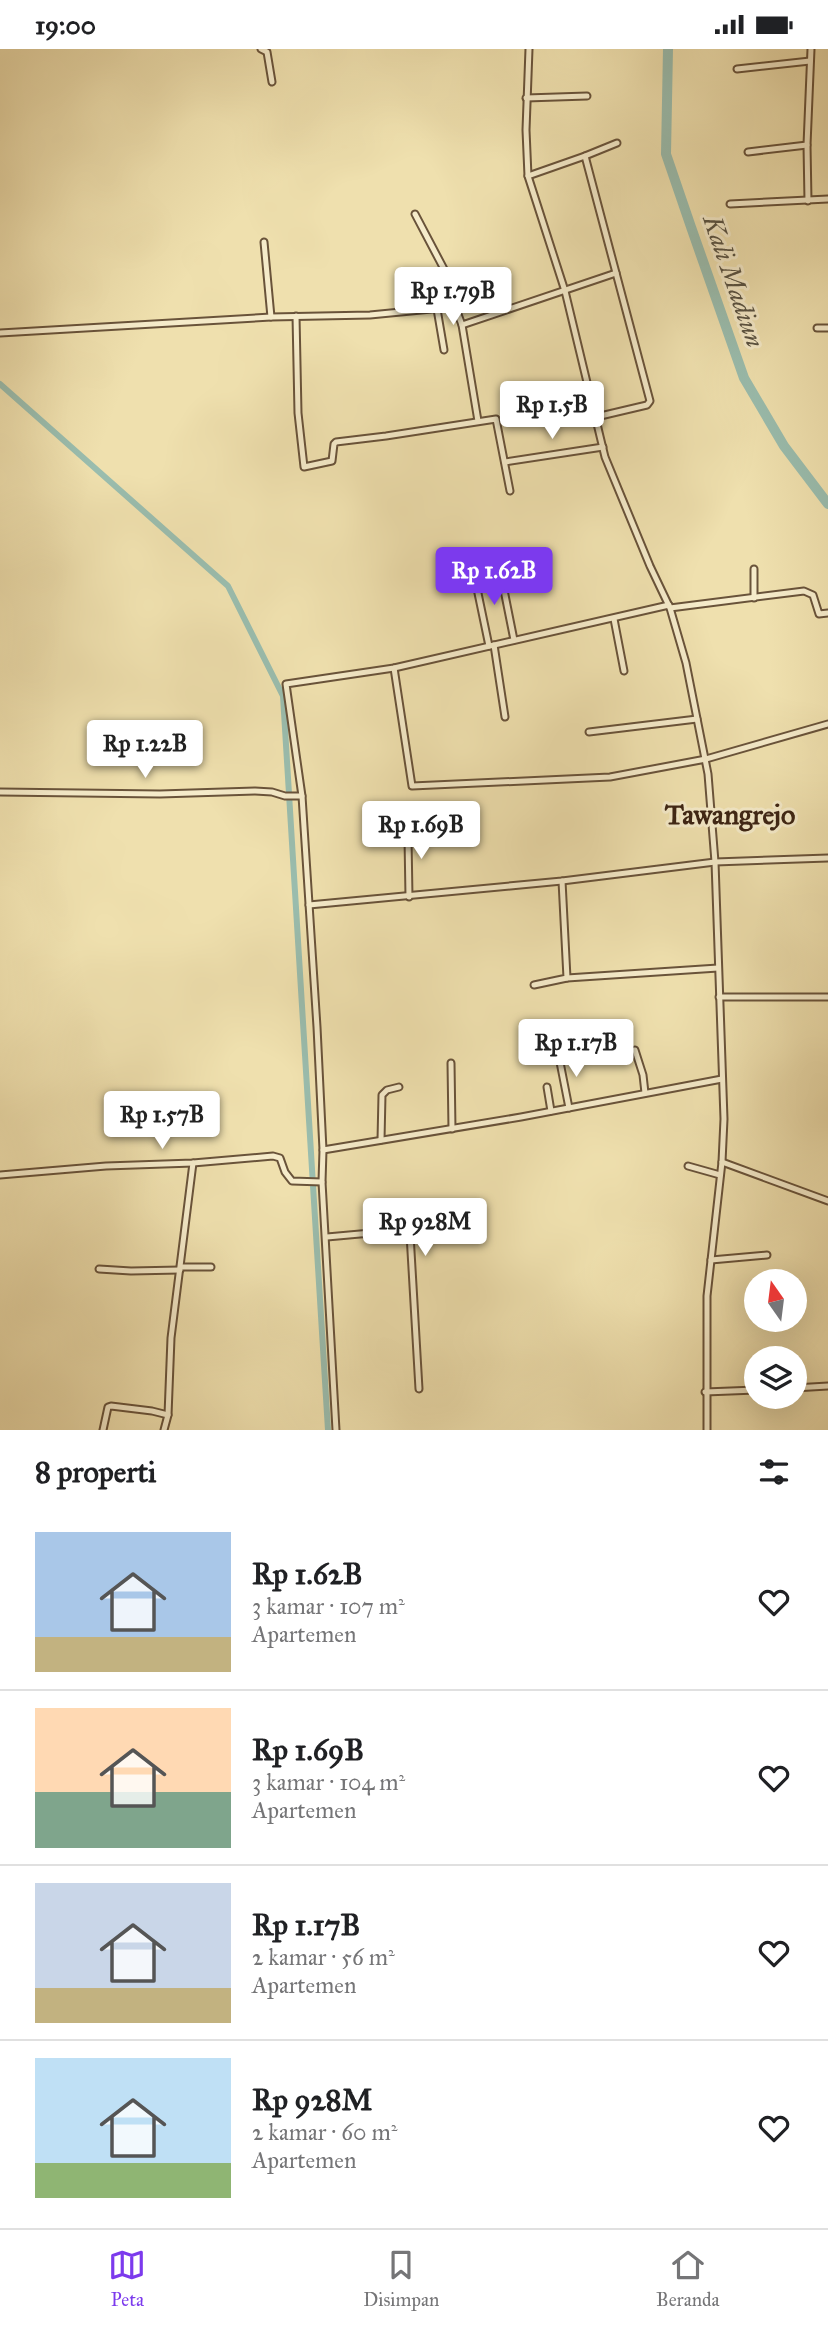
<!DOCTYPE html>
<html lang="id">
<head>
<meta charset="utf-8">
<style>
	:root { --surface:#fff; --page:#f2f2f2; --text:#202124; --muted:#757577; --line:#e0e0e0; --accent:#7c3aed }
	body { margin:0; font-family:"IM FELL Great Primer",serif; background:var(--page); color:var(--text); height:100vh; display:flex; flex-direction:column; font-size:26px; white-space:nowrap }
	* { box-sizing:border-box; margin:0 }
	p { font-size:23px; color:var(--muted) }
	.icon { flex:none; width:38px; height:38px; fill:none; stroke:currentColor; stroke-width:2; stroke-linecap:round; stroke-linejoin:round }
	.map { position:relative; height:1381px; overflow:hidden }
	.details { display:flex; flex-direction:column; background:var(--surface); flex:1 }
	.details>* { flex:none }
	.needle { width:46px; rotate:346deg }
	.fabs { position:absolute; left:744px; top:1220px; display:grid; gap:14px }
	.fabs a { display:grid; place-items:center; width:63px; height:63px; border-radius:50%; background:var(--surface); box-shadow:0 7px 28px #0002; font-size:35px }
	.price { position:absolute; translate:-50% -60px; padding:0 16px; border-radius:7px; background:#fff; color:#222; font-size:23px; line-height:46px; filter:drop-shadow(0 2px 4px #0008) }
	.price::after { content:''; position:absolute; left:50%; top:42px; width:21px; height:16px; margin-left:-10px; background:inherit; clip-path:polygon(0 0,100% 0,50% 100%) }
	.price.current { background:var(--accent); color:#fff }
	ul { padding:0; list-style:none }
	li { display:flex; align-items:center; gap:21px; height:175px; padding:0 35px }
	li+li { border-top:2px solid var(--line) }
	li span { display:grid; place-items:center; flex:none; width:196px; height:140px; border-radius:0px; color:#555 }
	li>.icon { margin-inline-start:auto }
	span .icon { width:84px; height:84px; fill:#fffc; stroke-width:1 }
	li b { font-size:30px }
	h2 { display:flex; justify-content:space-between; align-items:center; height:84px; padding:0 35px; font-size:30px }
	.status { display:flex; justify-content:space-between; align-items:center; height:49px; padding:0 35px; background:var(--surface); direction:ltr }
	.status svg { height:19px; fill:currentColor }
	.tabs { display:flex; justify-content:space-around; align-items:center; height:98px; border-top:2px solid var(--line); background:var(--surface); font-size:19px; color:var(--muted) }
	.tabs a { display:grid; justify-items:center; gap:4px }
	.tabs .current { color:var(--accent) }
	.map>svg:first-child { display:block }
</style>
</head>
<body>
<div class="status"><b>19:00</b><svg viewBox="0 0 49 12"><path d="M0 12V9h3v3zM5 12V6h3v6zM10 12V3h3v9zM15 12V0h3v12zM26 1h20v11H26zM47 4h2v5h-2z"/></svg></div>
<div class="map">
<svg width="828" height="1381" viewBox="0 0 828 1381">
	<rect width="100%" height="100%" fill="#efe0ae"/>
	<filter id="stains"><feTurbulence type="fractalNoise" baseFrequency=".00286" numOctaves="4"/><feColorMatrix values="0 0 0 0 .2 0 0 0 0 .09 0 0 0 0 .02 0 0 0 .5 -.17"/></filter>
	<radialGradient id="worn" r=".72"><stop offset=".6" stop-color="#630" stop-opacity="0"/><stop offset="1" stop-color="#630" stop-opacity=".3"/></radialGradient>
	<g fill="none" stroke-linecap="round" stroke-linejoin="round">
		<path stroke="#9abdae" stroke-width="6" d="M0 335 228 537 283 647 328 1381"/>
		<path stroke="#9abdae" stroke-width="10" d="M668 0 666 105 691 178 744 329 784 397 828 455"/>
		<g stroke="#69533a" stroke-width="9">
			<g id="minor">
				<path d="M261 0 267 3 272 33"/>
				<path d="M529 0 526 81 528 127 565 242 605 408 650 517 670 559 686 614 708 725 715 813 724 1070 722 1113 707 1247V1381"/>
				<path d="M737 20 810 12"/>
				<path d="M526 49 587 47"/>
				<path d="M748 103 807 96"/>
				<path d="M585 107 617 94"/>
				<path d="M528 127 585 107 650 352 647 356 596 368"/>
				<path d="M808 152 807 96 811 0"/>
				<path d="M730 155 828 150"/>
				<path d="M415 165 445 222 456 260"/>
				<path d="M264 193 271 268"/>
				<path d="M437 260 444 301"/>
				<path d="M296 267 298 364 304 418 332 412 334 395 336 393 386 387 496 370 510 442"/>
				<path d="M462 276 478 372"/>
				<path d="M817 279H828"/>
				<path d="M0 284 271 268 370 266 452 258 456 260 462 276 616 224"/>
				<path d="M505 413 603 398"/>
				<path d="M754 520V549"/>
				<path d="M474 525 489 597"/>
				<path d="M501 526 514 591"/>
				<path d="M670 559 804 542 813 546 819 565 828 564"/>
				<path d="M614 570 624 622"/>
				<path d="M494 596 505 668"/>
				<path d="M394 619 412 737 610 728 706 710 828 675"/>
				<path d="M589 683 697 670"/>
				<path d="M0 743 160 745 255 742 272 743 285 747H302"/>
				<path d="M409 848 408 789 414 784 440 783"/>
				<path d="M309 856 562 832 715 813 828 809"/>
				<path d="M567 929 718 919"/>
				<path d="M534 936 567 929 562 832"/>
				<path d="M719 948H828"/>
				<path d="M635 1001 643 1026 645 1044"/>
				<path d="M451 1014 452 1080"/>
				<path d="M547 1038 551 1062"/>
				<path d="M569 1059 558 1003 566 999 578 997"/>
				<path d="M381 1091 382 1046 387 1041 399 1038"/>
				<path d="M323 1101 521 1068 722 1030"/>
				<path d="M722 1113 828 1152"/>
				<path d="M688 1117 720 1126"/>
				<path d="M0 1126 106 1117 193 1114 273 1107 280 1109 285 1123 292 1132 322 1133"/>
				<path d="M327 1188 404 1181 410 1185 419 1340"/>
				<path d="M711 1211 767 1206"/>
				<path d="M181 1218H211"/>
				<path d="M99 1220 131 1222 180 1221"/>
				<path d="M794 1339 828 1337"/>
				<path d="M705 1343 756 1341"/>
				<path d="M103 1381 108 1358 111 1357 152 1362 168 1366"/>
				<path d="M164 1381 168 1366 171 1289 193 1114"/>
				<path d="M336 1381 322 1133 323 1101 317 978 302 747 286 635 394 619 669 556"/>
			</g>
		</g>
		<use href="#minor" stroke="#f5ebca" stroke-width="5"/>
	</g>
	<g text-anchor="middle" stroke-width="6" stroke-linejoin="round" paint-order="stroke">
		<g font-size="26" font-style="italic" fill="#585242" stroke="#f5ebca">
			<text transform="translate(734 232) rotate(71)" y="9">Kali Madiun</text>
		</g>
		<g font-size="28" font-weight="bold" fill="#3c2413" stroke="#f5ebca">
			<text x="730" y="775">Tawangrejo</text>
		</g>
	</g>
	<rect width="100%" height="100%" filter="url(#stains)"/>
	<rect width="100%" height="100%" fill="url(#worn)"/>
</svg>
<div class="fabs">
<a><svg class="needle" viewBox="-14 -14 28 28"><path d="M0-13l5 13h-10z" fill="#e53935"/><path d="M0 13l5-13h-10z" fill="#757577"/></svg></a>
<a><svg class="icon" aria-label="layers" viewBox="0 0 24 24"><path d="M12 4l9 5-9 5-9-5zM3 14l9 5 9-5"/></svg></a>
</div>
<b class="price" style="left:453px;top:278px">Rp 1.79B</b>
<b class="price" style="left:552px;top:392px">Rp 1.5B</b>
<b class="price current" style="left:494px;top:558px">Rp 1.62B</b>
<b class="price" style="left:145px;top:731px">Rp 1.22B</b>
<b class="price" style="left:421px;top:812px">Rp 1.69B</b>
<b class="price" style="left:576px;top:1030px">Rp 1.17B</b>
<b class="price" style="left:162px;top:1102px">Rp 1.57B</b>
<b class="price" style="left:425px;top:1209px">Rp 928M</b>
</div>
<section class="details">
<h2>8 properti<svg class="icon" aria-label="filters" viewBox="0 0 24 24"><path d="M4 7h16M4 17h16"/><circle cx="9" cy="7" r="2"/><circle cx="15" cy="17" r="2"/></svg></h2>
<ul>
<li><span style="background:linear-gradient(#a9c7e8 75%,#c2b280 0)"><svg class="icon" aria-label="home" viewBox="0 0 24 24"><path d="M3 11l9-7 9 7M6 9v11h12V9"/></svg></span><div><b>Rp 1.62B</b><p>3 kamar · 107 m²</p><p>Apartemen</p></div><svg class="icon" aria-label="heart" viewBox="0 0 24 24"><path d="M12 20l-8-8c-3-5 5-10 8-4 3-6 11-1 8 4z"/></svg></li>
<li><span style="background:linear-gradient(#ffd9b3 60%,#7fa58c 0)"><svg class="icon" aria-label="home" viewBox="0 0 24 24"><path d="M3 11l9-7 9 7M6 9v11h12V9"/></svg></span><div><b>Rp 1.69B</b><p>3 kamar · 104 m²</p><p>Apartemen</p></div><svg class="icon" aria-label="heart" viewBox="0 0 24 24"><path d="M12 20l-8-8c-3-5 5-10 8-4 3-6 11-1 8 4z"/></svg></li>
<li><span style="background:linear-gradient(#c9d6e8 75%,#c2b280 0)"><svg class="icon" aria-label="home" viewBox="0 0 24 24"><path d="M3 11l9-7 9 7M6 9v11h12V9"/></svg></span><div><b>Rp 1.17B</b><p>2 kamar · 56 m²</p><p>Apartemen</p></div><svg class="icon" aria-label="heart" viewBox="0 0 24 24"><path d="M12 20l-8-8c-3-5 5-10 8-4 3-6 11-1 8 4z"/></svg></li>
<li><span style="background:linear-gradient(#bfe0f5 75%,#8fb573 0)"><svg class="icon" aria-label="home" viewBox="0 0 24 24"><path d="M3 11l9-7 9 7M6 9v11h12V9"/></svg></span><div><b>Rp 928M</b><p>2 kamar · 60 m²</p><p>Apartemen</p></div><svg class="icon" aria-label="heart" viewBox="0 0 24 24"><path d="M12 20l-8-8c-3-5 5-10 8-4 3-6 11-1 8 4z"/></svg></li>
</ul>
</section>
<nav class="tabs">
<a class="current"><svg class="icon" aria-label="map" viewBox="0 0 24 24"><path d="M3 6l6-2 6 2 6-2v14l-6 2-6-2-6 2zM9 4v14M15 6v14"/></svg>Peta</a>
<a><svg class="icon" aria-label="saved" viewBox="0 0 24 24"><path d="M7 4h10v16l-5-4-5 4z"/></svg>Disimpan</a>
<a><svg class="icon" aria-label="home" viewBox="0 0 24 24"><path d="M3 11l9-7 9 7M6 9v11h12V9"/></svg>Beranda</a>
</nav>
</body>
</html>
